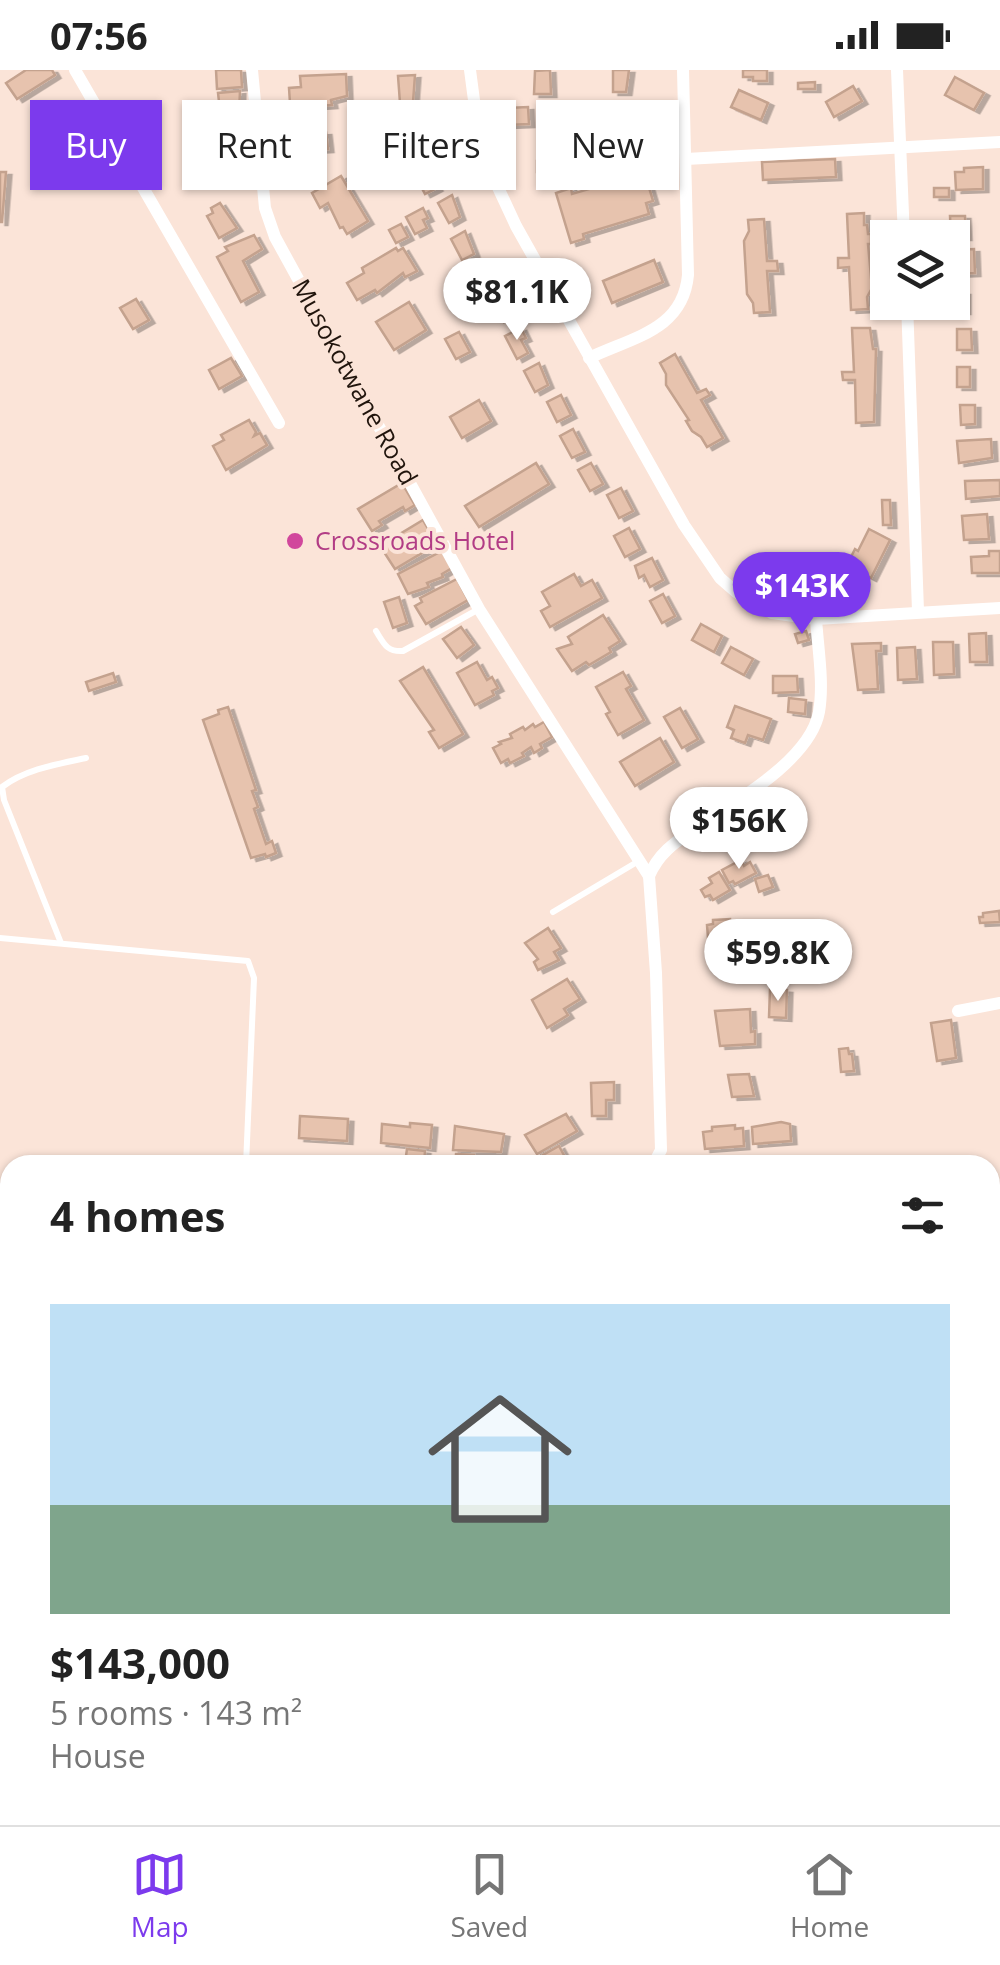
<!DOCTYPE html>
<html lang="en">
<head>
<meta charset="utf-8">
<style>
	:root { --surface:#fff; --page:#f6f6f6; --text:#222; --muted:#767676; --line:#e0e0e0; --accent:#7c3aed }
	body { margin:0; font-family:"Open Sans",sans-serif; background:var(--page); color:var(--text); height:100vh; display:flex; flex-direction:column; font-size:38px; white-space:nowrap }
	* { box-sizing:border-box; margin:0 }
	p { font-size:32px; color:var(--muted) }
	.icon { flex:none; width:55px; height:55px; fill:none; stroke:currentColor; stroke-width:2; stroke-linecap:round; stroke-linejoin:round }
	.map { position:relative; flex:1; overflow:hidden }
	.details { position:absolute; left:0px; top:1085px; width:1000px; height:670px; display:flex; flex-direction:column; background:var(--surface); border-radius:30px 30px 0 0; box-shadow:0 2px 8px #0004 }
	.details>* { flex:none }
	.guide { position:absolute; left:30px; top:30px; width:940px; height:90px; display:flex; gap:20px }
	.buttons { position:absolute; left:870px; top:150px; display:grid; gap:20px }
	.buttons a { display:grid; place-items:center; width:100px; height:100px; border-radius:0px; background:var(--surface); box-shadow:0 2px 8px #0004; font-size:50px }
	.price { position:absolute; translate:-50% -85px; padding:0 22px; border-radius:35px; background:#fff; color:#222; font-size:32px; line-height:65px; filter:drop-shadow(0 2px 5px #0008) }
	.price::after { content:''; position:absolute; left:50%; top:60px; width:30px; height:22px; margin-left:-15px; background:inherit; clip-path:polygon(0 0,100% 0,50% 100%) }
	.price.on { background:var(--accent); color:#fff }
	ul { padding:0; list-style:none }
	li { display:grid; align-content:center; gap:20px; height:530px; padding:0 50px }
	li+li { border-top:2px solid var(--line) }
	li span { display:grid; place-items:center; height:310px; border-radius:0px; color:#555 }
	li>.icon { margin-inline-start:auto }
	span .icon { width:180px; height:180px; fill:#fffc; stroke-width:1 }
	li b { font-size:42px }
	h2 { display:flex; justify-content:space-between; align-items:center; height:120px; padding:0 50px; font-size:42px }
	.pill { padding:0 35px; border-radius:0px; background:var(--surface); box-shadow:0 2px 8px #0004; font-size:35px; line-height:90px }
	.pill.on { background:var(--accent); color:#fff }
	.status { display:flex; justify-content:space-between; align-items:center; height:70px; padding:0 50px; background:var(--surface); direction:ltr }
	.status svg { height:28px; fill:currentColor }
	.tab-bar { display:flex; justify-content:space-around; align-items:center; height:140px; border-top:2px solid var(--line); background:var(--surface); font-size:28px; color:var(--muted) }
	.tab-bar a { display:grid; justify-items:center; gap:5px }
	.tab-bar .on { color:var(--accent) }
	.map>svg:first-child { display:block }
</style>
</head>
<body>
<div class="status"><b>07:56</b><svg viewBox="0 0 49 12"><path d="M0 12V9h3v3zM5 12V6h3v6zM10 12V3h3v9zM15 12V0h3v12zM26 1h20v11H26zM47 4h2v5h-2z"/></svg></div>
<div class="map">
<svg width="1000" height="1755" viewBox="0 0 1000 1755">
	<defs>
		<filter id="shadow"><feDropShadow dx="5.5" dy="3" stdDeviation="0" flood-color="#0004"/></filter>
	</defs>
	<rect width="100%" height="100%" fill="#fbe4d8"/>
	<g fill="#e7c3ae" stroke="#c4a28e" stroke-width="2.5" filter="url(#shadow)">
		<path d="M26 0H52L55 5 17 29 6 13Z"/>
		<path d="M216 0H241L242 17 217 19Z"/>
		<path d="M550 0 551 24H534L535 1Z"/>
		<path d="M613 0H629L626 22H613Z"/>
		<path d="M743 0H767V11H753V7H743Z"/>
		<path d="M346 4 347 26 331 30 332 35 303 37V32L290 33 289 18 301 17 300 6Z"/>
		<path d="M415 5 413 32 400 33 398 6Z"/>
		<path d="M955 7 984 23 974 40 945 25Z"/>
		<path d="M815 12V19H798V13Z"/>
		<path d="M853 16 862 31 834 47 826 32Z"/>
		<path d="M739 20 768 33 761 50 731 37Z"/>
		<path d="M240 21 239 44 244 43 245 56 222 58 218 23Z"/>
		<path d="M625 34 622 59H608V35Z"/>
		<path d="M557 36 558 61 543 62 544 37Z"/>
		<path d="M528 37 529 54 507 55V38Z"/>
		<path d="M394 45H411L409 69 395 70Z"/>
		<path d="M326 62 328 79 311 80 309 63Z"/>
		<path d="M652 80 653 96 625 97 624 81Z"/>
		<path d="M835 89 836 107 763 110 762 92Z"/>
		<path d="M564 90 565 101 537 102V91Z"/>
		<path d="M428 96 437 118 425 124 414 103Z"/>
		<path d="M983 97V119L956 120 955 102H964V98Z"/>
		<path d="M0 102H6L2 152H0Z"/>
		<path d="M637 105 640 113 647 111 653 131 646 133 649 144 583 164 584 169 571 173 556 123 571 118 572 124Z"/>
		<path d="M341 106 368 151 347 164 343 157 340 158 328 133 320 138 312 123Z"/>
		<rect x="934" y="118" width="15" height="9"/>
		<path d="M452 125 460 147 449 153 438 133Z"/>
		<path d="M220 133 237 158 219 168 207 146 213 143 211 138Z"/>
		<path d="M423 138 428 148 423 150 427 158 415 164 406 147Z"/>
		<path d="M864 143V155H867L868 164H871V174H868L872 218 867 227 868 239 851 240 849 197 838 198V188H849L847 144Z"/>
		<path d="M950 146H965L966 167H951Z"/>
		<path d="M764 149 767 191H777L778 201H767L770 242 754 243 753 233 747 224 744 171 749 161 748 150Z"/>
		<path d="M401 154 408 167 396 173 389 160Z"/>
		<path d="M465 161 474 184 462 190 451 169Z"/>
		<path d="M254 165 262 179 243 191 259 222 241 232 217 187 228 181 225 177Z"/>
		<path d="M396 178 398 181 403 178 417 201 405 207 403 203 377 223 375 220 357 230 347 213 364 203 362 198Z"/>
		<path d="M974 179 975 203 952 204V180Z"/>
		<path d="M654 190 663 212 612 233 603 211Z"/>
		<path d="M481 194 491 217 480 223 467 202Z"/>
		<rect x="954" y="222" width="11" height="19"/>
		<path d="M507 223 516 245 504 252 492 231Z"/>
		<path d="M136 229 149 250 133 259 120 238Z"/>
		<path d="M409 232 426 260 394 280 376 252Z"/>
		<path d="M521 258 526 268 521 270 528 283 517 289 505 266Z"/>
		<path d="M852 258H870L873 279H876L874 352 856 353 855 310H843L842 302H854Z"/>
		<path d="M957 259H971L972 280H957Z"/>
		<path d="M459 262 470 282 456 289 445 269Z"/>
		<path d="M675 284 697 323 706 319 710 325 701 330 723 368 707 377 701 367 692 361 686 351 689 350 666 315V304L660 293Z"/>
		<path d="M231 288 242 306 219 319 209 300Z"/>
		<path d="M539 293 548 315 535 322 524 301Z"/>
		<rect x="957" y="297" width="13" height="20"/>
		<path d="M561 325 571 345 557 352 547 332Z"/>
		<path d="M479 330 491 351 462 368 450 347Z"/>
		<path d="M960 335H975V354L961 355Z"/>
		<path d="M249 350 256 362 254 366 260 363 267 375 226 400 213 376 224 370 221 365Z"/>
		<path d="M573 359 585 382 572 388 560 366Z"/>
		<path d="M991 369 992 388 959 393 957 371Z"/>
		<path d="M536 393 549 414 479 457 465 436Z"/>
		<path d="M591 393 603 414 590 421 578 400Z"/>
		<path d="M1000 410V426L966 429 965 411Z"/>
		<path d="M402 413 415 435 405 441 403 437 379 451 382 455 372 461 358 439Z"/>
		<path d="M621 418 633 441 619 448 607 425Z"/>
		<path d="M882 430H890L891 455H883Z"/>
		<path d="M987 444 989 469 964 470 962 446Z"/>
		<path d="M423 450 437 474 395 499 380 476Z"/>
		<path d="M629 458 640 479 625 487 614 466Z"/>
		<path d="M869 459 890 470 871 508 850 497 855 489 851 487 855 479 858 481Z"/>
		<path d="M442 481 452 498 442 504 443 507 427 513 429 517 408 524 398 504Z"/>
		<path d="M989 481H1000V503H972L971 487 989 486Z"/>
		<path d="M652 488 663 510 650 517 644 505 639 508 635 496Z"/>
		<path d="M574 504 581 516 592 510 602 528 550 557 541 541 550 536 542 522Z"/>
		<path d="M457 509 468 530 426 554 415 536 422 532 420 528Z"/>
		<path d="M663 524 675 546 662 553 650 531Z"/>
		<path d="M399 527 407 553 393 558 384 532Z"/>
		<path d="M603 545 620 571 609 578 611 582 589 595 586 592 572 601 557 579 572 574 568 567Z"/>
		<path d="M701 554 722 566 714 582 692 570Z"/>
		<path d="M461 557 474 575 457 588 443 569Z"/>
		<path d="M806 561 809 570 798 573 795 564Z"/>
		<path d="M986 563 987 592H970L969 564Z"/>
		<path d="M933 572H953L954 604 934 605Z"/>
		<path d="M881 573V581H876L878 619 858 620 852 574Z"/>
		<path d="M731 577 753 589 744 605 722 593Z"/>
		<path d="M915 577 917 609 898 610 897 578Z"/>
		<path d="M477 592 487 610 492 607 498 618 492 621 494 625 475 635 457 603Z"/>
		<path d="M423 597 463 664 439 678 429 662 434 660 400 611Z"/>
		<path d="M623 602 631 616 626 619 644 650 618 665 606 644 610 642 596 617Z"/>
		<path d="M113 603 116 612 89 621 86 612Z"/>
		<path d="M773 606H797L798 622 773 623Z"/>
		<path d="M789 628 806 630 805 644 788 642Z"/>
		<path d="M735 636 771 649 763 670 748 665 745 673 731 668 734 660 727 657Z"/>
		<path d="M228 637 256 720 252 721 258 737 254 739 266 774 272 771 276 783 266 787 265 784 251 788 203 650 219 644 218 640Z"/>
		<path d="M680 638 698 669 682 678 664 647Z"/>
		<path d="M544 652 552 667 540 674 542 678 534 683 531 677 522 683 524 686 510 693 508 689 501 693 493 678 501 674 499 672 512 668 510 664 523 657 525 660 533 654 535 657Z"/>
		<path d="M660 668 674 692 635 716 620 692Z"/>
		<path d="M741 790 744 796 750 792 756 803 735 814 733 811 729 813 722 800Z"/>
		<path d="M719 802 730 820 713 830 710 825 705 827 701 820 712 813 709 808Z"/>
		<path d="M768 805 773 817 759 822 755 809Z"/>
		<path d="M999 841 1000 852 980 853 979 847H983V843Z"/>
		<path d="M730 849V853L752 851 756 895 719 898 717 868H708L707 855 713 854V850Z"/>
		<path d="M548 858 561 878 554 882 559 890 538 900 534 892 538 889 525 873Z"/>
		<path d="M567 909 580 929 564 939 568 945 547 958 532 930Z"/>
		<path d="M770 919 787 920 786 948 769 947Z"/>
		<path d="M750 939 751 962 755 961V974L720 976 715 941Z"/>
		<path d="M951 950 956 988 937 991 931 953Z"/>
		<path d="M848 978 849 984H852L854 1001 841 1002 839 979Z"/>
		<path d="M749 1004 754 1026 732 1027 728 1005Z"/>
		<path d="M614 1012V1030H606V1046H592L591 1013Z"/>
		<path d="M566 1044 577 1061 537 1084 525 1065Z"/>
		<path d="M300 1046 348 1049 347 1071 299 1068Z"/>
		<path d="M781 1052 790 1054 791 1071 753 1074 752 1057Z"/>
		<path d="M410 1053 432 1055 430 1078 381 1073 382 1054 410 1057Z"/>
		<path d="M735 1055V1059L743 1058 744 1076 705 1079 703 1062 712 1061V1057Z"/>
		<path d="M455 1056 504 1064 501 1082 453 1080Z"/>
		<path d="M559 1076 566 1089 548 1095 543 1085Z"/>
		<path d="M407 1079 425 1081 424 1095 405 1093Z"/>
		<path d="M456 1084 474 1085 473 1095H455Z"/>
		<path d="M365 1087 381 1088V1095H365Z"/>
		<path d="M5 1280H10V1332L0 1331V1307Z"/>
		<path d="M1000 1355V1427L998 1428 990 1413V1360Z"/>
		<path d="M1000 1576V1601L992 1606 990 1582Z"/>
		<path d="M8 1585 10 1637 2 1643 0 1592Z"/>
		<path d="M0 1725 10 1735V1745H18L8 1755 4 1751 0 1755Z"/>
		<path d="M449 1745H469L471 1755H449Z"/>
		<path d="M611 1745H642L644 1752 653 1750 654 1755H624L622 1746 612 1749Z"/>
		<path d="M665 1745H701L706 1755H667Z"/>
		<path d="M778 1745H803L807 1750 800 1755H755L763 1749 766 1753Z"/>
		<path d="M888 1745H915L918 1750 915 1755H893Z"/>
	</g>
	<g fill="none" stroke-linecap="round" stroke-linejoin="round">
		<path stroke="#8d7c72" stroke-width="2.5" stroke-dasharray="5 8" stroke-linecap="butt" d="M330 1745 331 1755"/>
		<g stroke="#fff" stroke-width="6">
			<path d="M376 561C384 574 387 582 403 581L479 539"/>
			<path d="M553 842 637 792"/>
			<path d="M0 868 248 891 254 908 246 1095"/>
			<path d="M61 873 4 730 2 717C26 699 58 694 86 688"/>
		</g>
		<g stroke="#fff" stroke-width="12">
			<path d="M75 0 279 353"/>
			<path d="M252 0 265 138 275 167 479 539 649 806"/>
			<path d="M470 0 479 68 489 98 516 156 684 455 720 508 736 522 772 543 816 549 1000 538"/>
			<path d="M897 0 904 168"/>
			<path d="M686 89 1000 72"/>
			<path d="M907 232 918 541"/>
			<path d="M589 288C633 267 683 260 688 205L683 0"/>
			<path d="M958 941 1000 933"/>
			<path d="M653 1095 661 1080 656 903 649 806C659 782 677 771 697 757 735 732 810 690 819 642 824 613 818 579 816 549"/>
			<path d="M0 1119 10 1120"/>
			<path d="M990 1281 1000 1295"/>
			<path d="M0 1377 10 1378"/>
			<path d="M0 1525 10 1484"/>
			<path d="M990 1700 1000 1695"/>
			<path d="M990 1739 1000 1755"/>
			<path d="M576 1745 577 1755"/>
			<path d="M810 1745 816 1755"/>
			<path d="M152 1755 161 1745"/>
		</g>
	</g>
	<circle fill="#d1479c" stroke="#fbe4d8" stroke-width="4" cx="295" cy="471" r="10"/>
	<g text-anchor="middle" stroke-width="8" stroke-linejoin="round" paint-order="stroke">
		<g font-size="25" fill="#20140c" stroke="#fbe4d8">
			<text transform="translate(355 312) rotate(61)" y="9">Musokotwane Road</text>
		</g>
		<g font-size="25" fill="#b23c85" stroke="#fbe4d8" text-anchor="start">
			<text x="315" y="480">Crossroads Hotel</text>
		</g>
	</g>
</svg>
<div class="buttons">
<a><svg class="icon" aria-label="layers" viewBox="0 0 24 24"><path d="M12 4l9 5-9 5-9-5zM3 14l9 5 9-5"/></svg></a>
</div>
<b class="price" style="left:517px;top:273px">$81.1K</b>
<b class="price on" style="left:802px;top:567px">$143K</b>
<b class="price" style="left:739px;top:802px">$156K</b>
<b class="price" style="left:778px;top:934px">$59.8K</b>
<div class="guide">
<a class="pill on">Buy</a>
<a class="pill">Rent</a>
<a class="pill">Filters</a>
<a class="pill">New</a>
</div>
<section class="details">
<h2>4 homes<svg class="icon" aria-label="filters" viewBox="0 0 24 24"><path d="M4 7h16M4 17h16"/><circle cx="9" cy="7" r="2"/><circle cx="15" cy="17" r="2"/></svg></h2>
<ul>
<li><span style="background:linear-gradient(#bfe0f5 65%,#7fa58c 0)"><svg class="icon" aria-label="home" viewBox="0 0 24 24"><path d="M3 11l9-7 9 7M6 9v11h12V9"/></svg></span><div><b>$143,000</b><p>5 rooms · 143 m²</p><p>House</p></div></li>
</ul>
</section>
</div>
<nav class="tab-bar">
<a class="on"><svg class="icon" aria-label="map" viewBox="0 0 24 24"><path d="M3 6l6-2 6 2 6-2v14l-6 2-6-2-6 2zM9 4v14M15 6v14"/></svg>Map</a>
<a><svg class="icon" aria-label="saved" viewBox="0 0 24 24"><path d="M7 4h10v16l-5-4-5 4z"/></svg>Saved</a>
<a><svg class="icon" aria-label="home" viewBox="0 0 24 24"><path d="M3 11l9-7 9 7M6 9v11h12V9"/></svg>Home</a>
</nav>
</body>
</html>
